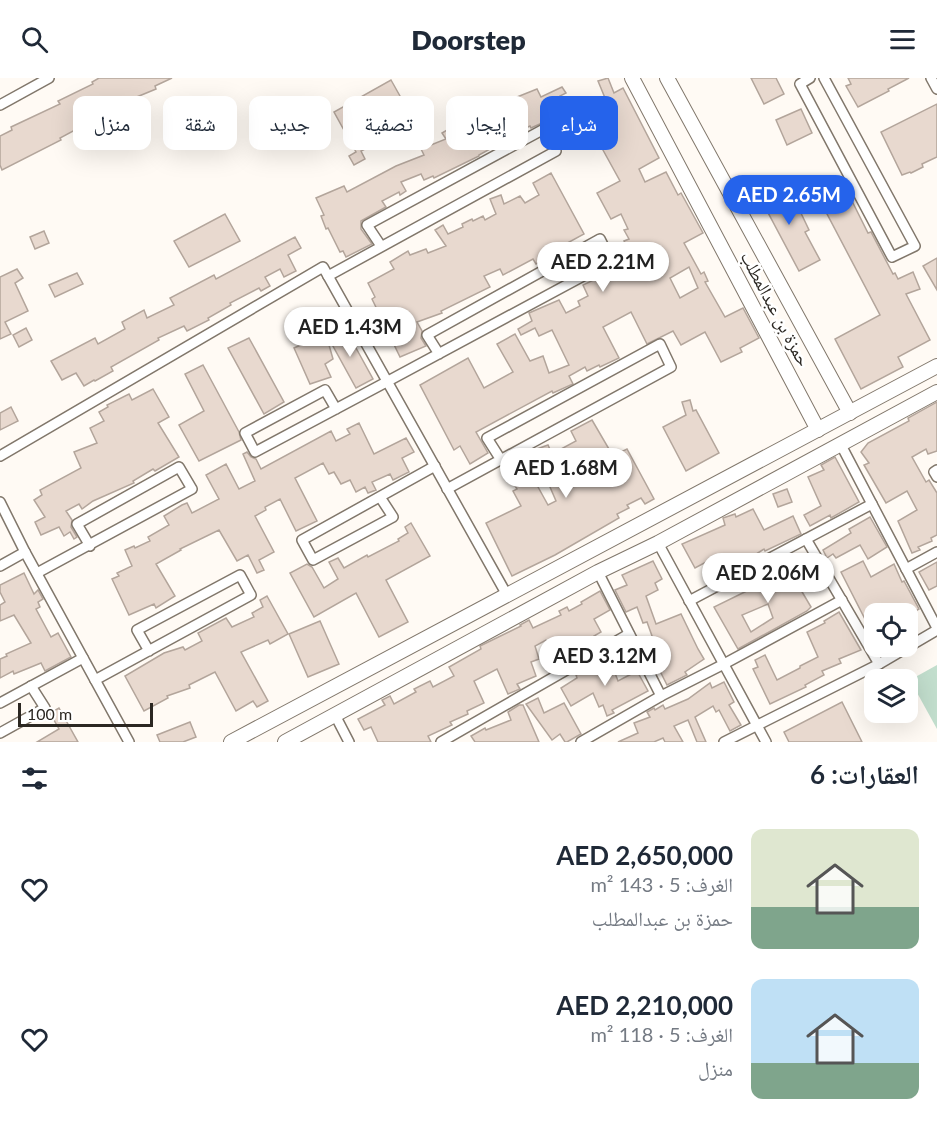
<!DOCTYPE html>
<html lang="ar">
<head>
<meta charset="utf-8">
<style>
	:root { --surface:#fff; --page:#f6f6f7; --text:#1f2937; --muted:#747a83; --accent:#2563eb }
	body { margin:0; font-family:Lato,"Noto Naskh Arabic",sans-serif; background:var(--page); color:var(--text); direction:rtl; height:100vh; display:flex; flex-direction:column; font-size:22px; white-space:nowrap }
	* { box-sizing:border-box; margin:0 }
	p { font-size:20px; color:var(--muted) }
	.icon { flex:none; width:33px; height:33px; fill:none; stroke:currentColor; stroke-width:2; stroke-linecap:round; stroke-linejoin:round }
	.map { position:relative; height:664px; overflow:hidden; direction:ltr }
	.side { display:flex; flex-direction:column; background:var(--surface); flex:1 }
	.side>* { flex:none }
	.guide { position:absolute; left:18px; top:18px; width:600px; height:54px; direction:rtl; display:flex; gap:12px }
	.tools { position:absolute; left:864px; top:525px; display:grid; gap:12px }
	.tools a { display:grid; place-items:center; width:54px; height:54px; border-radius:12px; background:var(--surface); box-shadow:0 6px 24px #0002; font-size:30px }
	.scale { position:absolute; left:18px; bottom:15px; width:135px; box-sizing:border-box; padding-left:6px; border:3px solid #2b2722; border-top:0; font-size:16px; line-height:21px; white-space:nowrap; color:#2b2722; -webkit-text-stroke:4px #fff; paint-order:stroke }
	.price { position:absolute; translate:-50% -51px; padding:0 14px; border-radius:21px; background:#fff; color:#222; font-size:20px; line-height:39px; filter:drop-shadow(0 2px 3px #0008) }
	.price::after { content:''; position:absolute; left:50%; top:36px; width:18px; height:14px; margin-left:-9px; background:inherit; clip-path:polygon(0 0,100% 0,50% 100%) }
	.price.active { background:var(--accent); color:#fff }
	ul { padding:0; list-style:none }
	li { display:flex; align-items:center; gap:18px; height:150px; padding:0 18px }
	li span { display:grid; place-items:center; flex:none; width:168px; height:120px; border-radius:12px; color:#555 }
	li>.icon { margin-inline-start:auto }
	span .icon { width:72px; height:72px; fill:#fffc; stroke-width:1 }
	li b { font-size:26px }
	h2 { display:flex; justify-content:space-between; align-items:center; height:72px; padding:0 18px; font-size:26px }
	.chip { padding:0 21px; border-radius:12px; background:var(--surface); box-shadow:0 6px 24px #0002; font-size:21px; line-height:54px }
	.chip.active { background:var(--accent); color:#fff }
	header { display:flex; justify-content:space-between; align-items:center; height:78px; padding:0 18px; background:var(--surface); font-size:27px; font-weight:800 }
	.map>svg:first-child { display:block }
</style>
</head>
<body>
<header><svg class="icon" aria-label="menu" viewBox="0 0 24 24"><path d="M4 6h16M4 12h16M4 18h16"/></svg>Doorstep<svg class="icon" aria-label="search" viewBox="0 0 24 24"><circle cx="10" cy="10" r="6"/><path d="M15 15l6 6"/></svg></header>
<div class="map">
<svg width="937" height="664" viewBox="0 0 937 664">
	<rect width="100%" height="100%" fill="#fffaf4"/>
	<path fill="#c2decd" d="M937 587V651L910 602Z"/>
	<g fill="#e8d9cf" stroke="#b3a59b" stroke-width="1.5" fill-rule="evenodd">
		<path d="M99 0H172L155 8 156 11 115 28 116 30 60 60 61 62 2 92 0 87V58L12 52 11 49 60 26 58 23 93 6 92 4Z"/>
		<path d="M608 0 614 15 623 10 659 80 639 91 645 104 666 94 678 117 681 115 703 155 684 165 701 196 704 194 708 203 705 204 725 239 743 230 759 260 740 270 742 274 721 284 705 254 681 267 673 253 647 266 631 234 603 249 619 280 600 289 599 287 587 293 585 289 569 298 573 306 553 315 552 313 476 354 488 375 470 386 460 368 454 372 420 307 468 280 484 310 513 294 497 266 515 256 530 283 543 278 549 295 569 287 552 252 539 258 535 250 521 257 518 251 532 243 529 235 559 222 566 235 580 228 578 223 588 218 583 207 633 183 624 163 629 161 624 152 628 151 621 136 611 141 597 115 620 103 598 63 601 62 584 31 605 20 598 3ZM689 189 698 210 680 220 670 200Z"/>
		<path d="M751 0H776L784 16 764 26Z"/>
		<path d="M848 0H909L888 11 889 13 858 29 846 8 851 6Z"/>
		<path d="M391 2 414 43 374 63 375 66 361 73 365 81 354 87 349 78 356 74 334 34Z"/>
		<path d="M562 9 566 15 560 18 562 21 557 23 562 29 549 38 551 41 531 50 530 48 502 61 503 64 479 77V78L434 100 433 98 424 102 421 96 401 104 406 113 400 117 399 114 382 123 386 129 361 143V151L372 166 346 179 343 173 340 174 328 150 326 151 321 138 324 137 316 120 344 108 347 114 396 88 424 77 421 71 446 61 442 55 466 41 465 38 485 28 487 31 537 11 541 19Z"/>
		<path d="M937 26V79L922 86 923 89 911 95 910 94 902 97 881 54Z"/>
		<path d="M801 31 812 55 787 67 776 42Z"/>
		<path d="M551 95 584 156 560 169 562 172 536 186 533 181 503 197 500 191 484 198 490 209 441 233 442 235 417 244 422 253 421 260 426 268 400 279 372 221 375 219 368 205 394 191 390 184 408 173 410 177 426 171 428 175 446 168 435 152 443 147 448 156 463 149 462 146 472 141 473 143 483 138 485 142 496 136 490 121 501 117 504 126 520 118 525 125 539 117 533 105Z"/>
		<path d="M841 101 868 155 871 154 893 196 895 195 898 201 913 194 920 211 906 216 930 262 898 279 903 289 861 311 835 261 880 237 815 113Z"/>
		<path d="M779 103 794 134 799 131 809 152 805 154 820 182 799 193 757 114Z"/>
		<path d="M225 136 240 163 189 189 174 163Z"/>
		<path d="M44 153 49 165 35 171 30 159Z"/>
		<path d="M295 159 301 170 288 177 296 193 284 199 280 191 265 199 270 208 261 213 259 210 230 225 231 227 208 240 209 242 187 253 184 248 158 260 159 262 111 289 113 293 95 303 94 302 84 308 76 295 62 302 51 283 95 260 98 266 125 251 122 244 144 232 147 240 174 227 170 220 214 197 216 201Z"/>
		<path d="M937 180V212L923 188Z"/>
		<path d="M17 191 23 200 15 205 28 233 5 244 11 256 0 261V199Z"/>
		<path d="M77 195 83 206 55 219 49 207Z"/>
		<path d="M26 250 32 262 19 269 13 257Z"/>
		<path d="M345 250 373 301 356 310 328 259Z"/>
		<path d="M249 260 284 324 264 336 228 270Z"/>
		<path d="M327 260 333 281 325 286 331 299 310 306 294 270 312 262 314 267Z"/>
		<path d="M203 287 239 354 241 362 199 383 179 347 204 333 185 296Z"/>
		<path d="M153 311 169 339 158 345 179 379 155 393 153 391 133 403 134 405 93 423 82 431 79 426 66 433 72 442 71 449 77 459 74 461 70 454 64 458 59 449 41 457 35 444 45 439 34 422 42 417 40 412 81 390 74 374 97 365 90 350 104 343 99 334 108 329 107 327 129 316 132 322Z"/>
		<path d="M690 322 693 333 696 332 719 375 686 393 663 349 686 337 682 324Z"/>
		<path d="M937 324V373L928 376 926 371 912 379 926 404 929 402 937 415V457L931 460 932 463 918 469 920 472 912 475 898 443 917 432 907 413 886 425 864 387 869 385 861 374 868 365 909 343 908 340Z"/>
		<path d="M11 329 18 343 0 352V335Z"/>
		<path d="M592 342 613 378 627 371 654 421 645 426 641 420 627 427 629 430 617 436 619 440 555 477 512 498 486 445 521 428 513 413 517 411 504 389 522 380 548 427 556 423 534 372 548 367 552 376 576 363 571 353Z"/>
		<path d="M359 345 374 376 406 360 414 374 402 380 409 394 393 402 390 396 372 404 376 412 368 415 365 409 356 414 350 402 341 406 334 394 329 396 323 385 295 400 317 443 296 453 280 421 265 429 266 432 255 438 274 474 259 482 264 492 257 495 248 477 237 483 219 452 180 471 181 472 156 486 175 518 156 530 154 526 129 537 112 501 119 498 117 495 132 488 125 472 134 468 135 470 150 463 148 459 169 447 164 438 182 427 187 425 192 435 219 421 206 397 226 386 239 411 255 403 243 376 247 374 251 379 256 381 261 391 331 353 336 363 350 356 347 351Z"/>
		<path d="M835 379 859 424 831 440 830 437 810 448 804 437 821 428 808 399 824 392 821 387Z"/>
		<path d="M787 411 792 424 778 429 773 416Z"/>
		<path d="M753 431 764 452 793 438 801 456 765 473 764 471 750 480 751 482 717 500 713 491 710 493 706 484 695 490 682 466 725 447 723 440 735 436 736 439Z"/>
		<path d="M870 439 887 469 868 481 860 467 836 480 833 476 827 480 823 472 851 455 849 451Z"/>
		<path d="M411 445 430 478 386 502 408 544 379 559 356 515 314 539 290 495 307 486 312 489 324 510 338 501 329 484 338 480 344 490 367 477 368 479 399 463 398 461 408 455 405 449Z"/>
		<path d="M808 478 820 498 798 507 811 529 807 533 738 571 714 529 763 505 775 498 774 495 788 486ZM768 526 773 540 751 554 742 537Z"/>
		<path d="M653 483 662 501 655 505 658 512 646 518 656 546 681 536 698 571 704 581 685 594 687 597 667 607 651 575 657 572 647 544 643 545 637 529 626 534 615 512 627 507 622 497Z"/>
		<path d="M863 483 871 499 894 486 902 504 904 503 919 531 911 536H874V546L869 549 841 494Z"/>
		<path d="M937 484V508L929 512 919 494Z"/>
		<path d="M24 495 34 516 38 512 43 521 38 524 40 529 36 531 51 559 58 555 71 579 45 593 41 585 14 596 13 593 0 600V581L7 578 6 576 31 565 14 537 0 543V527L5 524 0 514V507Z"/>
		<path d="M600 513 610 532 594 541 601 554 594 558 597 563 570 578 571 581 558 588 546 562 535 568 539 581 531 584 536 598 517 606 520 611 508 616 497 591 474 603 484 625 467 633 468 636 450 644 452 647 428 658 431 664H378L371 649 364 652 358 641 385 627 382 622 390 618 394 626 416 614 414 611 430 603 433 609 454 598 449 589 481 571 480 568 521 548 520 547 529 542 533 550 561 537 559 533 567 529 569 533 582 526 581 524Z"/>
		<path d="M267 518 288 556 270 566 268 562 241 574 268 623 257 629 253 623 236 633 215 594 189 607 190 610 167 618 168 620 144 633 125 598 164 575 183 569 185 572 202 563 198 555 226 540 232 549 254 539 252 535 263 529 260 522Z"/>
		<path d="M839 534 861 572 839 581 841 585 822 593 824 597 805 607 806 609 770 626 753 591 758 589 755 582 765 577 777 602 800 590V588L818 579 807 554 825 545 824 543Z"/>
		<path d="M320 543 339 586 308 599 289 556Z"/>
		<path d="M610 582 618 603 637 593 648 613 612 632 614 635 607 638 603 627 599 629 593 615 571 628 561 610 577 600 576 597Z"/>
		<path d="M724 604 734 624 729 627 741 647 730 653 719 632 716 634 713 628 695 639 706 664H697L688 642 674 648 683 664H665L663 660 654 664H618L638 655 634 645 650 639 647 634 654 630 655 632 663 627 665 631 688 621 710 605 712 610Z"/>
		<path d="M538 620 544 635 564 625 581 656 567 664H565L560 656 552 662 526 626Z"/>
		<path d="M842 624 862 664H789L784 654Z"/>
		<path d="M519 627H523L539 664H475L471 658 485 650 486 652 511 642 508 634Z"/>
		<path d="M59 630 78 664H37L59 651 50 635Z"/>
		<path d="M190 644 196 659 183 664H160L157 657Z"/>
	</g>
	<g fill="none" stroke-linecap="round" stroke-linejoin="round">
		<g stroke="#81776b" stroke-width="12">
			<g id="street">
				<path d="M810 0 800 6 892 179 915 168 824 0"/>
				<path d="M931 0 937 11"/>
				<path d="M0 27 49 0"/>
				<path d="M328 198 556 73 544 51 367 147 381 168"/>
				<path d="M336 331 325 312 245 355 255 374C374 311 493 247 611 183L600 161 427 257 439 276"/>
				<path d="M841 367 937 550"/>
				<path d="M0 378 323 189 507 517"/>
				<path d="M937 392 934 394 937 399"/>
				<path d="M447 411 671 289 660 266 487 360 501 382"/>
				<path d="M380 419 393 439 313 482 302 462 435 388"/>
				<path d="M0 424 25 474 129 664"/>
				<path d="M806 461 879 586"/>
				<path d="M658 465 766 664"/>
				<path d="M0 488 25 474"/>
				<path d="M906 491 937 474"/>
				<path d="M598 494 661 618"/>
				<path d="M37 495 192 411 179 389 77 446 90 468"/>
				<path d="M689 523 872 426"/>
				<path d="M95 602 251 517 240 497 137 552 149 573"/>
				<path d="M0 625 83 580"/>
				<path d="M335 637 349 664"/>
				<path d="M0 655 45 630 31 608"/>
				<path d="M441 664 629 556"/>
				<path d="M581 664 661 618 724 586 842 522"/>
				<path d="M724 664 879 586 937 552"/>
			</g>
		</g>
		<g stroke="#81776b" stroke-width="16">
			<g id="secondary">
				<path d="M632 0 818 352"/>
				<path d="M667 0 850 335"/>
				<path d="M231 664 937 288"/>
				<path d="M285 664 598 494 658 465 937 314"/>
			</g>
		</g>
		<use href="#street" stroke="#fff" stroke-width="9"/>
		<use href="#secondary" stroke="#fff" stroke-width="14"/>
	</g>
	<g text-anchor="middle" stroke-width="5" stroke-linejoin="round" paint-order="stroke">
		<g font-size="18" fill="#2b2722" stroke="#fff">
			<text transform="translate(775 231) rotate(62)" y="6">حمزة بن عبدالمطلب</text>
		</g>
	</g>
</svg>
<div class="tools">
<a><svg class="icon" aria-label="locate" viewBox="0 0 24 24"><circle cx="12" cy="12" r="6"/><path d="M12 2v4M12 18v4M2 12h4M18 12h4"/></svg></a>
<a><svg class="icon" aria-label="layers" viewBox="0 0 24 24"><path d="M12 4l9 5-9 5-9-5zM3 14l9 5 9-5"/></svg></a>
</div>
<div class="scale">100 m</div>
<b class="price active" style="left:789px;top:148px">AED 2.65M</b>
<b class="price" style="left:603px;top:215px">AED 2.21M</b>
<b class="price" style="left:350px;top:280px">AED 1.43M</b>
<b class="price" style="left:566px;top:421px">AED 1.68M</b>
<b class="price" style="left:768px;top:526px">AED 2.06M</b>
<b class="price" style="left:605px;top:609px">AED 3.12M</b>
<div class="guide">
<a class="chip active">شراء</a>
<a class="chip">إيجار</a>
<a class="chip">تصفية</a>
<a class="chip">جديد</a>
<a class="chip">شقة</a>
<a class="chip">منزل</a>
</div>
</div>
<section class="side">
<h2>العقارات: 6<svg class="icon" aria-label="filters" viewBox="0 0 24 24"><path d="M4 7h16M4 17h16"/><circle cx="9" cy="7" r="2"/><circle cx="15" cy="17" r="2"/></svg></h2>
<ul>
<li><span style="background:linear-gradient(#dfe7d0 65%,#7fa58c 0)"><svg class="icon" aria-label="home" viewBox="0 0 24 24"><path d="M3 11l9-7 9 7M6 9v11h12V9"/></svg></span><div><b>AED 2,650,000</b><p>الغرف: 5 · 143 m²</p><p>حمزة بن عبدالمطلب</p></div><svg class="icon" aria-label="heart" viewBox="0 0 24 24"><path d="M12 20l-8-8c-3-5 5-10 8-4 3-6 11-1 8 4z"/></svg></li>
<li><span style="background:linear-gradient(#bfe0f5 70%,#7fa58c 0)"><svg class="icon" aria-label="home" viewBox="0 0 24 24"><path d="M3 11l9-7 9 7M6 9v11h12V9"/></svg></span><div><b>AED 2,210,000</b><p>الغرف: 5 · 118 m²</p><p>منزل</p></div><svg class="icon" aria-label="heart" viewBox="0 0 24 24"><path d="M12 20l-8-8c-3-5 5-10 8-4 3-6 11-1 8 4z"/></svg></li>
</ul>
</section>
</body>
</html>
